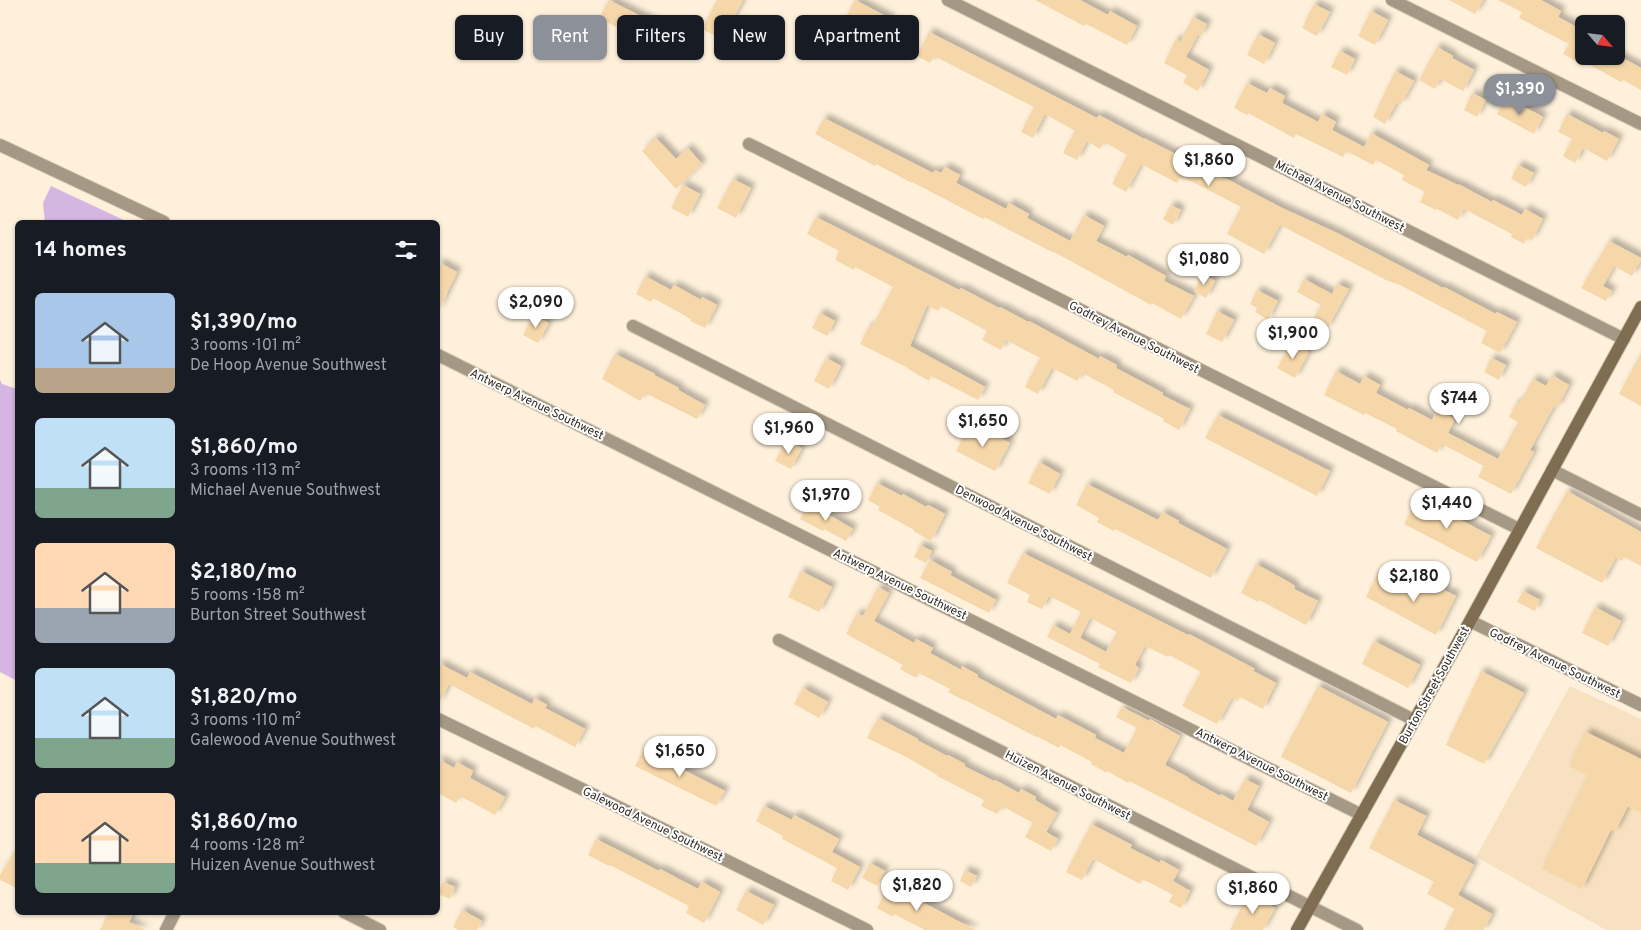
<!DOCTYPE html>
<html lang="en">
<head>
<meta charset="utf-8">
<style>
	:root { --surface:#171b24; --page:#20242c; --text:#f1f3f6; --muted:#9ea1a6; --accent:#8c9099 }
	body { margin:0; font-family:Overpass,sans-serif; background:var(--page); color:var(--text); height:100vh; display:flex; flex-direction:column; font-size:19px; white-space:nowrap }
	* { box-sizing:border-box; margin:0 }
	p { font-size:16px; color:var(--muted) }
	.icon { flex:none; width:28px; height:28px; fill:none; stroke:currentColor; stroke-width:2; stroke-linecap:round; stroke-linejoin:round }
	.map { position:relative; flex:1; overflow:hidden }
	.drawer { position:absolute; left:15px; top:220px; width:425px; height:695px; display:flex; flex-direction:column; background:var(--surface); border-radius:8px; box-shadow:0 1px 4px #0004 }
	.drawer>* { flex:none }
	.guide { position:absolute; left:455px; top:15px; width:475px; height:45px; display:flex; gap:10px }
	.needle { width:32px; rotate:118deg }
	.controls { position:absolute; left:1575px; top:15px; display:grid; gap:10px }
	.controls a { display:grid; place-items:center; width:50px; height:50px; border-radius:8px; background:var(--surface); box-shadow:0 1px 4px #0004; font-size:25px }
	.price { position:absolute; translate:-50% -42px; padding:0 11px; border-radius:18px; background:#fff; color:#222; font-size:16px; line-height:32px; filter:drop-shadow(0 1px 2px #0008) }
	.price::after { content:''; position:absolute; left:50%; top:30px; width:15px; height:11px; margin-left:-8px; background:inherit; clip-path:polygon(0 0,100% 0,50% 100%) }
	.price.current { background:var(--accent); color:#fff }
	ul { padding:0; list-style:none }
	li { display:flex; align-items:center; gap:15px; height:125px; padding:0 20px }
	li span { display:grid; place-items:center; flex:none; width:140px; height:100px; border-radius:8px; color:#555 }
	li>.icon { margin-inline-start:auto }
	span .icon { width:60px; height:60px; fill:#fffc; stroke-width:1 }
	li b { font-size:21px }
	h2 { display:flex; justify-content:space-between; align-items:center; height:60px; padding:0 20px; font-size:21px }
	.pill { padding:0 18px; border-radius:8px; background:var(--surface); box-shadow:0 1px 4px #0004; font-size:18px; line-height:45px }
	.pill.current { background:var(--accent); color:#fff }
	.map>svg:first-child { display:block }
</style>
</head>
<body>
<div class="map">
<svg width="1641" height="930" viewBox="0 0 1641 930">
	<defs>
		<filter id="shadow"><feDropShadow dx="4.5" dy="-4.5" stdDeviation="2.5" flood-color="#0004"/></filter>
	</defs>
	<rect width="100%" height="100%" fill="#fef0da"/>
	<path fill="#f7e1c0" d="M1570 686 1641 719V930H1606L1476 857Z"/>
	<g fill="#d5b6e2">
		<path d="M51 186 128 222H45L43 203Z"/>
		<path d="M0 380 2 384 17 389V681L0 672Z"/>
	</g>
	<g fill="#f6d7a9" fill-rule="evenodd" filter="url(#shadow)">
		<path d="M609 0 682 37 673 56 599 18Z"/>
		<path d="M717 0H743L722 39 702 29Z"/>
		<path d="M855 0 891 19 877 46 841 27Z"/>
		<path d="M1035 0H1080L1108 15 1110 11 1137 26 1127 45 1086 24 1084 26Z"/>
		<path d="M1449 0H1483L1475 14Z"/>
		<path d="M1498 0H1541L1561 11 1558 17 1584 31V56H1619L1641 68V90L1623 80 1621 82 1577 58 1575 61 1563 54 1569 44 1519 18 1522 12Z"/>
		<path d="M1314 4 1330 12 1317 36 1302 28Z"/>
		<path d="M1371 11 1388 20 1375 45 1358 36Z"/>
		<path d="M1193 17 1207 24 1201 36 1198 34 1186 57 1209 70 1198 91 1183 83 1187 75 1164 63 1176 39 1180 42Z"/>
		<path d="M929 32 1097 118 1099 115 1144 139V138L1225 179V178L1280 207 1335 232 1443 288 1444 287 1496 314 1497 312 1517 322 1500 353 1481 343 1487 331 1400 285 1386 280 1280 225 1264 254 1227 234 1241 207 1181 176 1177 183 1141 164 1126 192 1112 184 1127 155 1104 142 1100 149 1087 141 1077 160 1063 153 1075 131 1045 114 1033 138 1021 132 1034 107 934 56 930 63 917 56Z"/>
		<path d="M1258 34 1275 43 1264 64 1247 55Z"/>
		<path d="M1437 47 1453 56 1452 58 1474 70 1463 91 1440 79 1435 89 1419 80Z"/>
		<path d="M1340 51 1355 59 1347 75 1331 67Z"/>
		<path d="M1395 71 1414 81 1401 104 1397 102 1385 124 1373 117Z"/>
		<path d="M1247 83 1267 93 1270 88 1285 96 1282 103 1318 122 1322 114 1336 122 1332 130 1364 147 1371 133 1429 165 1426 170 1458 185V184L1492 202 1493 200 1522 215 1525 209 1543 219 1532 240 1527 238 1524 244 1511 237 1512 234 1464 209 1458 220 1437 209 1436 210 1420 202 1425 192 1402 180 1404 175 1376 160 1373 165 1346 151 1343 157 1296 134 1294 138 1248 113 1247 115 1234 108Z"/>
		<path d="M1472 93 1486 100 1477 117 1464 110Z"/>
		<path d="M1506 97 1543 117 1534 134 1497 114Z"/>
		<path d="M1567 114 1603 133 1604 131 1619 139 1607 161 1583 148 1575 163 1563 156 1572 139 1558 132Z"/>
		<path d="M824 118 933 173 935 170 941 173 945 167 960 175 956 183 1006 209 1009 203 1029 214 1027 218 1070 241 1084 215 1104 226 1096 241 1127 257 1128 255 1166 276 1164 281 1194 296 1181 319 1152 303 1151 305 1054 252V253L984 217 983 219 912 182V183L876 164 875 166 815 134Z"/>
		<path d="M656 138 676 159 688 148 702 164 676 189 642 151Z"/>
		<path d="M1518 165 1534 173 1526 187 1511 179Z"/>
		<path d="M733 179 751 188 736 218 717 208Z"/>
		<path d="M683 185 700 194 688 217 671 208Z"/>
		<path d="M1171 205 1181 210 1173 225 1163 219Z"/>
		<path d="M816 217 959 290 961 288 999 308 1000 307 1028 322 1029 321 1099 359 1100 356 1117 365 1116 368 1163 393 1162 395 1190 409 1179 430 1163 421 1164 419 1113 392 1114 390 1082 373 1077 381 1052 368 1038 394 1025 387 1040 358 1006 340 1001 350 982 340 987 331 941 306 938 311 927 305 910 346 985 387 978 400 931 376 929 381 908 369V368L860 344 869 326 872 327 893 287 855 267 854 270 835 260 839 251 807 234Z"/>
		<path d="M1609 241 1641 258V260L1632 276 1614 266 1603 286 1612 291 1606 301 1581 288Z"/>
		<path d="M438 262 457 272 438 312Z"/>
		<path d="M1203 274 1215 281 1206 298 1194 291Z"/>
		<path d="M645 276 671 290 674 285 701 300 702 297 717 305 705 328 690 321 691 319 653 298 651 302 636 294Z"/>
		<path d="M1304 279 1332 294 1337 284 1349 289 1327 329 1312 321 1321 305 1297 292Z"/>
		<path d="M1257 290 1278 301 1268 320 1255 312 1257 308 1250 304Z"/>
		<path d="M1217 311 1234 320 1222 342 1206 334Z"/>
		<path d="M820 313 835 321 827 336 812 328Z"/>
		<path d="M533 315 549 323 538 343 523 335Z"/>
		<path d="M1292 342 1309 352 1295 378 1277 368Z"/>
		<path d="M1641 353V406L1619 394Z"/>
		<path d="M615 354 655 374 654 375 679 388 678 390 705 405 697 419 645 393 640 401 602 379Z"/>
		<path d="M826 358 841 366 829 389 814 381Z"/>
		<path d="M1491 358 1506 365 1499 380 1484 372Z"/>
		<path d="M1336 371 1360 384 1364 376 1380 385 1376 393 1408 410 1409 408 1432 420 1437 409 1455 419 1448 433 1498 459 1518 422 1509 417 1516 403 1519 404 1533 379 1546 386 1552 375 1569 385 1557 408 1554 406 1530 450 1534 452 1511 494 1478 477 1484 466 1442 444 1437 453 1396 431 1397 429 1365 413 1364 415 1324 395Z"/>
		<path d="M1218 415 1330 471 1317 496 1205 438Z"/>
		<path d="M970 425 993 437 994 434 1010 443 995 471 956 451Z"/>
		<path d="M787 440 802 448 791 469 775 461Z"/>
		<path d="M1039 462 1060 474 1050 494 1028 483Z"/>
		<path d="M877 483 902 496 903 494 926 507 928 505 945 514 931 541 913 531 914 530 878 510 880 507 868 500Z"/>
		<path d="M1087 484 1158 520 1163 512 1179 521 1178 523 1227 549 1211 578 1115 529 1114 531 1097 522 1099 518 1076 505Z"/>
		<path d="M1567 491 1641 532V566L1624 557 1622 561 1616 557 1602 583 1536 548Z"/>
		<path d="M1418 497 1491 536 1477 562 1404 524Z"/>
		<path d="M809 503 853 529 846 541 824 529 823 531 800 519Z"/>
		<path d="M920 545 932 551 926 563 914 557Z"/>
		<path d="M1023 553 1188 635 1189 634 1255 669 1253 671 1276 683 1263 709 1240 697 1238 701 1232 698 1217 724 1182 706 1201 672 1169 655 1168 657 1145 646 1135 665 1139 668 1131 683 1098 667 1100 664 1047 637 1053 625 1070 634 1081 612 1049 596 1042 609 1027 602 1030 595 1007 583ZM1090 618 1117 632 1106 652 1080 638Z"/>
		<path d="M930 560 952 572 950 575 996 600 989 613 920 578Z"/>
		<path d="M1256 564 1287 581 1295 586 1294 589 1318 601 1306 625 1259 600 1258 602 1241 593Z"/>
		<path d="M801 571 832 587 819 612 788 597Z"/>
		<path d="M1377 575 1415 595 1424 580 1456 596 1436 635 1366 597Z"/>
		<path d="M878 587 889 593 874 621 914 643 916 639 933 648 930 653 961 670 962 666 978 675 977 677 1056 719 1058 715 1096 735 1095 738 1124 753 1137 728 1116 717 1122 707 1149 721 1150 719 1180 736 1165 765 1189 778V779L1220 796 1221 794 1233 801 1245 779 1259 786 1247 810 1269 822 1256 846 1129 781 1128 783 1107 771V773L1091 764 1092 762 1060 745 1059 748 1036 736V737L965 700V701L948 692 950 689 919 673 916 678 900 669 903 665 846 634 857 613 863 616Z"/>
		<path d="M1523 591 1540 600 1535 611 1517 602Z"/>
		<path d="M1595 607 1621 621 1608 646 1582 633Z"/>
		<path d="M1374 641 1420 665 1408 688 1362 664Z"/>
		<path d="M438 663 467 678 470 672 532 704 535 698 547 705 545 708 585 729 575 747 535 726 534 729 449 684 438 705Z"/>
		<path d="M1481 671 1524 693 1484 764 1446 745Z"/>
		<path d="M1318 686 1388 722 1351 793 1281 757Z"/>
		<path d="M803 688 828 702 819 718 794 704Z"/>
		<path d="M878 718 918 739 917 740 947 756 948 755 965 764 964 766 994 781 995 780 1019 793 1021 789 1036 797 1035 800 1057 813 1046 832 1058 839 1051 851 1025 837 1033 823 1002 806 997 814 981 806 984 800 937 776V775L908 758 867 738Z"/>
		<path d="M1586 732 1641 759V813L1628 806 1615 832 1611 830 1582 889 1542 869 1588 776 1569 766Z"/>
		<path d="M644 750 725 791 716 806 635 766Z"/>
		<path d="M438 759 454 768 457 762 473 771 470 778 505 797 495 815 460 796 456 803 438 793Z"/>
		<path d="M1394 800 1426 816 1417 835 1474 865 1458 895 1492 914 1484 930H1444L1455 909 1427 894 1434 882 1369 848Z"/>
		<path d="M764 806 792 820 794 815 839 839 832 852 860 867 848 890 831 881 837 868 782 839 783 836 756 821Z"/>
		<path d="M1091 824 1132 845 1130 848 1160 863 1161 860 1179 870 1173 881 1190 891 1181 908 1169 902 1173 895 1143 879 1140 884 1093 859 1082 880 1066 872Z"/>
		<path d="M596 839 659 871 660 869 698 889 702 882 720 892 704 923 686 913 689 906 610 865 609 866 588 855Z"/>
		<path d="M18 846V889L0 880V875Z"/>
		<path d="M870 863 885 871 877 886 862 878Z"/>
		<path d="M965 870 977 876 971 887 960 881Z"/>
		<path d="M443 882 455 887 450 899 438 894Z"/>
		<path d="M889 885 909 896 911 893 925 901 924 903 975 930H925L894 914 893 917 877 908Z"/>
		<path d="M746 891 774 905 763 925 736 910Z"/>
		<path d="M1248 893 1275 908 1263 930H1230Z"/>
		<path d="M462 910 482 921 477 930H459L453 927Z"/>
		<path d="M109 912H134L129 922 145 930H100Z"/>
	</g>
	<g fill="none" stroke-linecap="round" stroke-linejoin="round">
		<g stroke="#d9ccb8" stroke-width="14">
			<g id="street">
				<path d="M948 0 1624 339"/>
				<path d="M1392 0 1641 124"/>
				<path d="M749 144 1519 529"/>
				<path d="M0 145 164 222"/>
				<path d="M633 326 1414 720"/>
				<path d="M438 355 1362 815"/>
				<path d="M1552 470 1641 515"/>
				<path d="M1470 621 1641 705"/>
				<path d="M779 640 1357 930"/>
				<path d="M438 719 584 790 867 930"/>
				<path d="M344 912 380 930"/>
				<path d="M166 930 175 912"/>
			</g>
		</g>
		<g stroke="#d9ccb8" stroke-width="14">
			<path id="secondary" d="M1297 930 1470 621 1641 307"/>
		</g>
		<use href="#street" stroke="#a59885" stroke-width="12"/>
		<use href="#secondary" stroke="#7f6d51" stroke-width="12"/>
	</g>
	<g text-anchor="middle" stroke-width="4" stroke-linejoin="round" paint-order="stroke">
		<g font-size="12" fill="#30291f" stroke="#fff">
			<text transform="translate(1340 196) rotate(27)" y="4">Michael Avenue Southwest</text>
			<text transform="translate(1134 337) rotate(27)" y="4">Godfrey Avenue Southwest</text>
			<text transform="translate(537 404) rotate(26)" y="4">Antwerp Avenue Southwest</text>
			<text transform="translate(1024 523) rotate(27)" y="4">Denwood Avenue Southwest</text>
			<text transform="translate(900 584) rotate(26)" y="4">Antwerp Avenue Southwest</text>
			<text transform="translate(1555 663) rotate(26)" y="4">Godfrey Avenue Southwest</text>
			<text transform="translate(1434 685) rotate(-61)" y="4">Burton Street Southwest</text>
			<text transform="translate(1262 764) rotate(27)" y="4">Antwerp Avenue Southwest</text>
			<text transform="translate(1068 785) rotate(27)" y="4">Huizen Avenue Southwest</text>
			<text transform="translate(653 824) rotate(26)" y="4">Galewood Avenue Southwest</text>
		</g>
	</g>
</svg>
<div class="controls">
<a><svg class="needle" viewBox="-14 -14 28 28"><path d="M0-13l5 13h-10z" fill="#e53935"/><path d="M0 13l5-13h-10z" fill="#9ea1a6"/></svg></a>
</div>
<b class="price current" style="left:1520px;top:116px">$1,390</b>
<b class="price" style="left:1209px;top:187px">$1,860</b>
<b class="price" style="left:1204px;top:286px">$1,080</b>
<b class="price" style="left:536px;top:329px">$2,090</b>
<b class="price" style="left:1293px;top:360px">$1,900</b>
<b class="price" style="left:1459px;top:425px">$744</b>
<b class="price" style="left:983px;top:448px">$1,650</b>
<b class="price" style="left:789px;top:455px">$1,960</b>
<b class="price" style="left:826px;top:522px">$1,970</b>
<b class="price" style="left:1447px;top:530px">$1,440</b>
<b class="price" style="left:1414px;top:603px">$2,180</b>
<b class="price" style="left:680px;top:778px">$1,650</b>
<b class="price" style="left:917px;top:912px">$1,820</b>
<b class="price" style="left:1253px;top:915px">$1,860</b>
<div class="guide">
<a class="pill">Buy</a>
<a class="pill current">Rent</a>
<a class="pill">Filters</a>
<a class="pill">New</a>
<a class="pill">Apartment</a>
</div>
<section class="drawer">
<h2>14 homes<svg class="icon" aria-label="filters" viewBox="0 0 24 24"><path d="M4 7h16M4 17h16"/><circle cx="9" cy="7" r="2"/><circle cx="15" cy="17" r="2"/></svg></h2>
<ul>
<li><span style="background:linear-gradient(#a9c7e8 75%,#b9a48a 0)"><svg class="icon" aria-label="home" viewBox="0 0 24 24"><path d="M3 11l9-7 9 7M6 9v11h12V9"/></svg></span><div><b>$1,390/mo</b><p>3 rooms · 101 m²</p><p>De Hoop Avenue Southwest</p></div></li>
<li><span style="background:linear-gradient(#bfe0f5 70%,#7fa58c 0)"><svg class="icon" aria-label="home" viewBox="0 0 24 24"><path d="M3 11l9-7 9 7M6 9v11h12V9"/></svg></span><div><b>$1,860/mo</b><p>3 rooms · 113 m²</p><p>Michael Avenue Southwest</p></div></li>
<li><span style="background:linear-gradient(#ffd9b3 65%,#9aa5b1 0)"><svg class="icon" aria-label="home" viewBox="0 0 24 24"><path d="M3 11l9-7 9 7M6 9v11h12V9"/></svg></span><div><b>$2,180/mo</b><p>5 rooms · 158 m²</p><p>Burton Street Southwest</p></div></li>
<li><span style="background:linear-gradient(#bfe0f5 70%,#7fa58c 0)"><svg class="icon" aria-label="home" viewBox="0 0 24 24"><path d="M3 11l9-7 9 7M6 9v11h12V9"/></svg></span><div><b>$1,820/mo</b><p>3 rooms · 110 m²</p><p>Galewood Avenue Southwest</p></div></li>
<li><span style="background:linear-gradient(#ffd9b3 70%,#7fa58c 0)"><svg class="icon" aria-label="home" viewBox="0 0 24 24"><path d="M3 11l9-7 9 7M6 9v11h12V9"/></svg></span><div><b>$1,860/mo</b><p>4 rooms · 128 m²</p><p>Huizen Avenue Southwest</p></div></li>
</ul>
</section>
</div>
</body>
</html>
